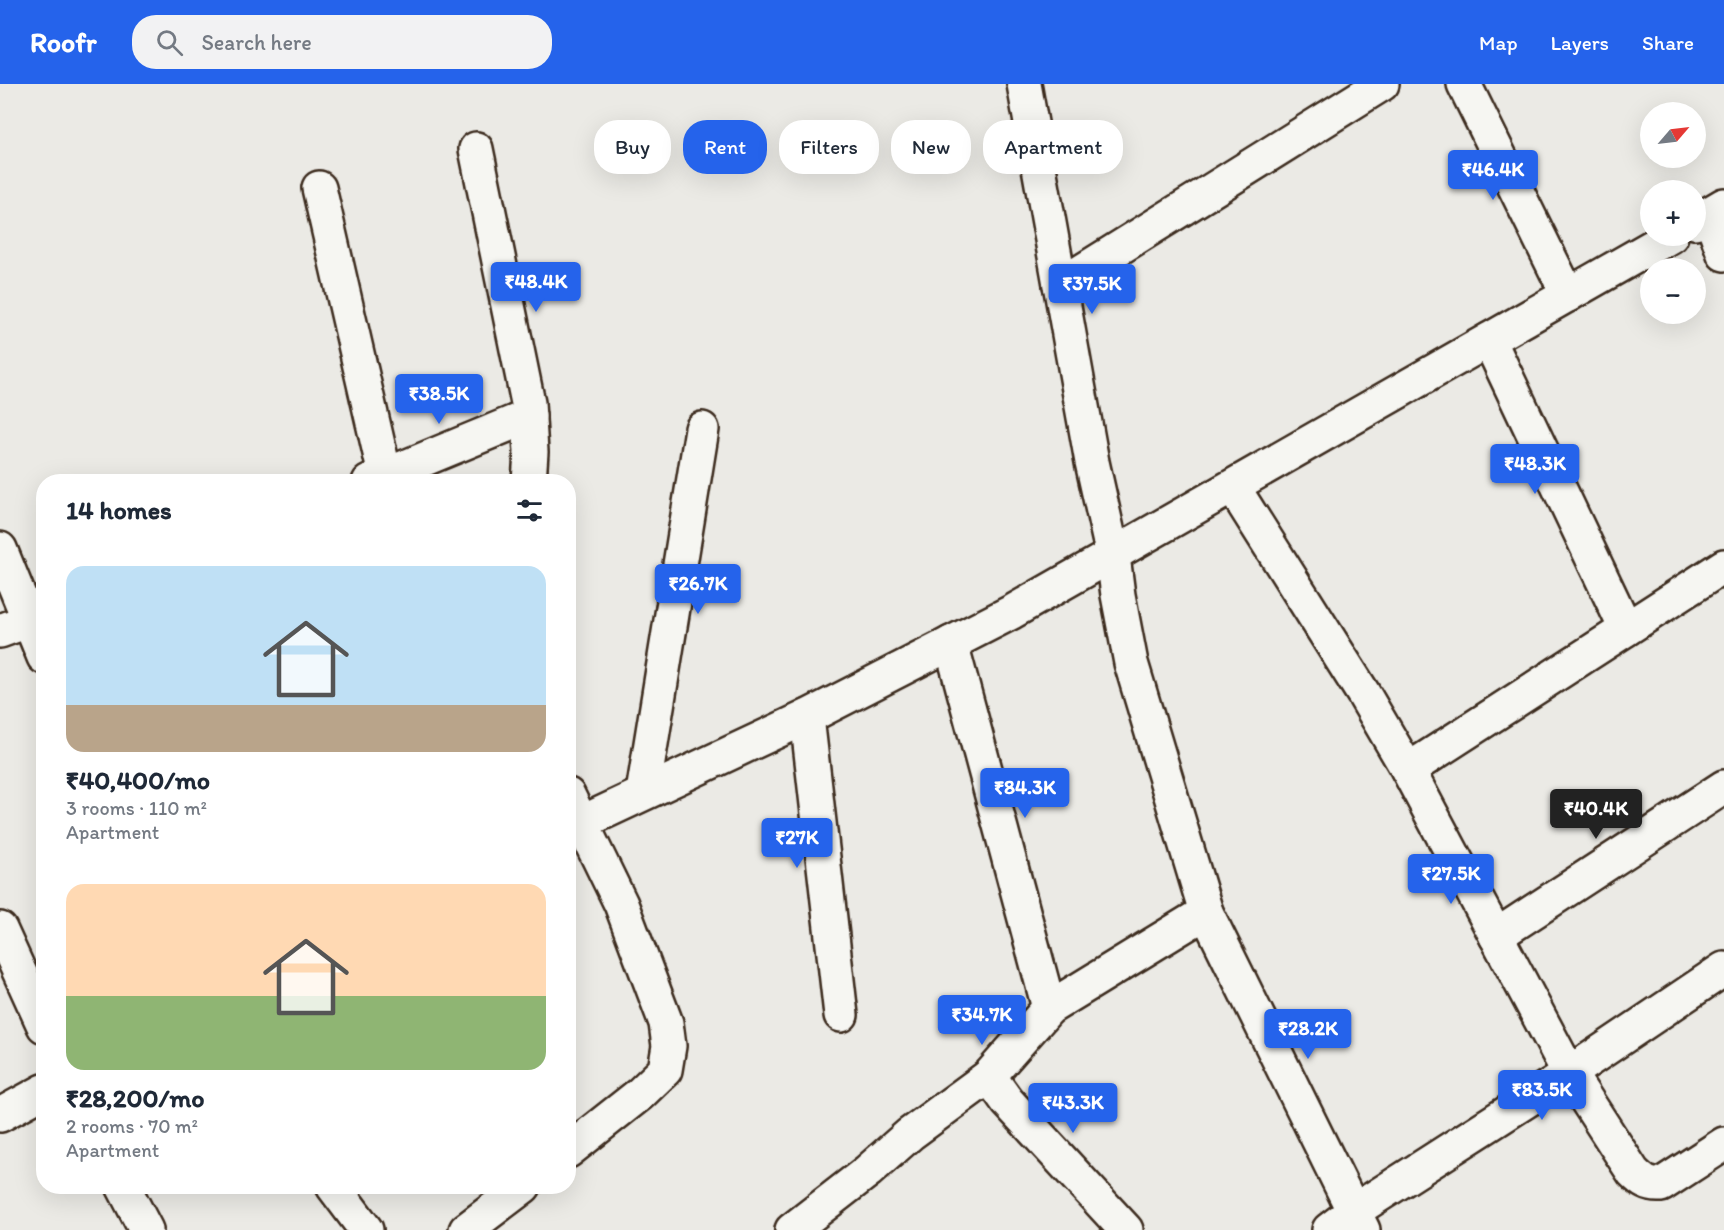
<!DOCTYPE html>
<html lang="en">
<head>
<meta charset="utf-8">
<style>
	:root { --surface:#fff; --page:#f2f2f3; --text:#1f2937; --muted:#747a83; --accent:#2563eb }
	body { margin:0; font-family:Itim,sans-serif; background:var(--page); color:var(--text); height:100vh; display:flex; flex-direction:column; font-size:22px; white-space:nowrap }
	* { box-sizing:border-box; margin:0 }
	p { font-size:20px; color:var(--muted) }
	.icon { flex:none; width:33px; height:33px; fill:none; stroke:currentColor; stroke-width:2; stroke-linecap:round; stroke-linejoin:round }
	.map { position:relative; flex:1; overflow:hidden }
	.side { position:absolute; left:36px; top:390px; width:540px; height:720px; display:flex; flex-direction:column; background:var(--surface); border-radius:24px; box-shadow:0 6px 24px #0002 }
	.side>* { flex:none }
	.top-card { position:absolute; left:594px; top:36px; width:570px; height:54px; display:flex; gap:12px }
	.needle { width:39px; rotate:62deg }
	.tools { position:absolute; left:1640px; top:18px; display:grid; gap:12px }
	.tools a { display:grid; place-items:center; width:66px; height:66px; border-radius:50%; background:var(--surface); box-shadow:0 6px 24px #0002; font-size:30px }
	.price { position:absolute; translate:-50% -51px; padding:0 14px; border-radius:6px; background:var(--accent); color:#fff; font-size:20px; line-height:39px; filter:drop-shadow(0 2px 3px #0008) }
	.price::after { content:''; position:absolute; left:50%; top:36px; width:18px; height:14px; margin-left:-9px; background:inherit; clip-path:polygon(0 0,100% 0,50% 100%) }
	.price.active { background:#222; color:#fff }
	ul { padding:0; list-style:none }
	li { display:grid; align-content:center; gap:12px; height:318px; padding:0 30px }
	li span { display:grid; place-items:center; height:186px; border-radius:18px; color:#555 }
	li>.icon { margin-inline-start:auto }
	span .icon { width:108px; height:108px; fill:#fffc; stroke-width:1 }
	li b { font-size:26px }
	h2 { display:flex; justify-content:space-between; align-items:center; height:72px; padding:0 30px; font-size:26px }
	.pill { padding:0 21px; border-radius:24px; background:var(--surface); box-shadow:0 6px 24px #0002; font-size:21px; line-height:54px }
	.pill.active { background:var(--accent); color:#fff }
	header { display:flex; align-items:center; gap:36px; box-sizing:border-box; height:84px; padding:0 30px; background:var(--accent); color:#fff }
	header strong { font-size:28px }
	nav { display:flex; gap:33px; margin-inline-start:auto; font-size:21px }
	.search { width:420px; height:54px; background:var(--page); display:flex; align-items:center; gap:15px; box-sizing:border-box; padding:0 21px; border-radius:24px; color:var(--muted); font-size:22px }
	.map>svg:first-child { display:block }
</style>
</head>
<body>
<header>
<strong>Roofr</strong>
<div class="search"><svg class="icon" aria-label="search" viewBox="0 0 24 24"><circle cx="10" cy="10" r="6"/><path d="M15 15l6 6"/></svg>Search here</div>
<nav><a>Map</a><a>Layers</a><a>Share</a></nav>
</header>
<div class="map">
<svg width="1724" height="1146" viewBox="0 0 1724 1146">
	<rect width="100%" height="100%" fill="#ebeae5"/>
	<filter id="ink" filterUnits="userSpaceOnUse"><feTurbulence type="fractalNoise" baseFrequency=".0167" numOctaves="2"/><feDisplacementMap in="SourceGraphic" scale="12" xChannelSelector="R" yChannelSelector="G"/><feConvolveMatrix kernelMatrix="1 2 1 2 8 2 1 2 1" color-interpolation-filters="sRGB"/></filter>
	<g filter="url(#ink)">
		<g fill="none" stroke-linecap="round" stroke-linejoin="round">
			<g stroke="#3b2a1e" stroke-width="38">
				<g id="minor">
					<path d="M1024 0 1092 378 1113 472 1118 511 1131 579 1206 828 1363 1146"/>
					<path d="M1464 0 1568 211"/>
					<path d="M476 65 528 319 531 368 529 398"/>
					<path d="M319 104 385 391"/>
					<path d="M1710 130 1724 170"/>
					<path d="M1060 201 1382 0"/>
					<path d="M1489 256 1626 545"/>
					<path d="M369 398 529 332"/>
					<path d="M1233 403 1363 609 1408 686 1569 989 1633 1088C1642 1097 1648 1102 1661 1101L1724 1060"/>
					<path d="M0 465 44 573"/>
					<path d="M0 547 44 531"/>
					<path d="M951 559 1049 924"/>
					<path d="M807 633 841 931"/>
					<path d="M1408 686 1724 482"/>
					<path d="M643 709 702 345"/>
					<path d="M568 711 621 820 666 939 669 962 665 986 640 1010 568 1067"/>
					<path d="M0 845 44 942"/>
					<path d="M1496 852 1724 703"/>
					<path d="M989 992 1007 1017 1126 1146"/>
					<path d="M123 1102 146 1146"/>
					<path d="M333 1102 366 1146"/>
					<path d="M466 1146 524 1102"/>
					<path d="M792 1146 868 1087 910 1050 989 992 1049 924 1206 828"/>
					<path d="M1329 1146 1354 1127 1568 990 1724 885"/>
				</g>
			</g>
			<g stroke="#3b2a1e" stroke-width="38">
				<g id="major">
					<path d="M1695 138 1724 121"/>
					<path d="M568 745 807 633 1012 528 1671 152"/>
					<path d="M0 1031 44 1007"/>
				</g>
			</g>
			<use href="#minor" stroke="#f6f6f2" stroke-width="33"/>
			<use href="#major" stroke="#f6f6f2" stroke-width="33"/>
		</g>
	</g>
</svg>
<div class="tools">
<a><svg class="needle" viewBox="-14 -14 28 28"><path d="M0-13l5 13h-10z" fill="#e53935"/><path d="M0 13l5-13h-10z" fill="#747a83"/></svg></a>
<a>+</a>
<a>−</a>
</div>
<b class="price" style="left:1493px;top:117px">₹46.4K</b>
<b class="price" style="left:536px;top:229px">₹48.4K</b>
<b class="price" style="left:1092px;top:231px">₹37.5K</b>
<b class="price" style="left:439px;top:341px">₹38.5K</b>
<b class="price" style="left:1535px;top:411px">₹48.3K</b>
<b class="price" style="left:698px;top:531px">₹26.7K</b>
<b class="price" style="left:1025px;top:735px">₹84.3K</b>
<b class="price active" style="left:1596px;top:756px">₹40.4K</b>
<b class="price" style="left:797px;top:785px">₹27K</b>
<b class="price" style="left:1451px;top:821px">₹27.5K</b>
<b class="price" style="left:982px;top:962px">₹34.7K</b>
<b class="price" style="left:1308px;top:976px">₹28.2K</b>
<b class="price" style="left:1542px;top:1037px">₹83.5K</b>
<b class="price" style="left:1073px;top:1050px">₹43.3K</b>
<div class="top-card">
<a class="pill">Buy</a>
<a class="pill active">Rent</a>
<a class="pill">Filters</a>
<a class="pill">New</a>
<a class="pill">Apartment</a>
</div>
<section class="side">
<h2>14 homes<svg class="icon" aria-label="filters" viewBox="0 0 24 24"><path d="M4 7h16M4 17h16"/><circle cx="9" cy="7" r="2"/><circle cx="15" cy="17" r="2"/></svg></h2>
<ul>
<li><span style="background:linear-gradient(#bfe0f5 75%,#b9a48a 0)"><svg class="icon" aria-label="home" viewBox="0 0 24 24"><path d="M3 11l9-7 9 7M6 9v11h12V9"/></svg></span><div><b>₹40,400/mo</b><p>3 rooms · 110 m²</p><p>Apartment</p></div></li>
<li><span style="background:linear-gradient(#ffd9b3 60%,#8fb573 0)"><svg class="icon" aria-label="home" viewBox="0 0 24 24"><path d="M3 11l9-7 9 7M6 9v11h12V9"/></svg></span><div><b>₹28,200/mo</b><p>2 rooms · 70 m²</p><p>Apartment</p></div></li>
</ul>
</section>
</div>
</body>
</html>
